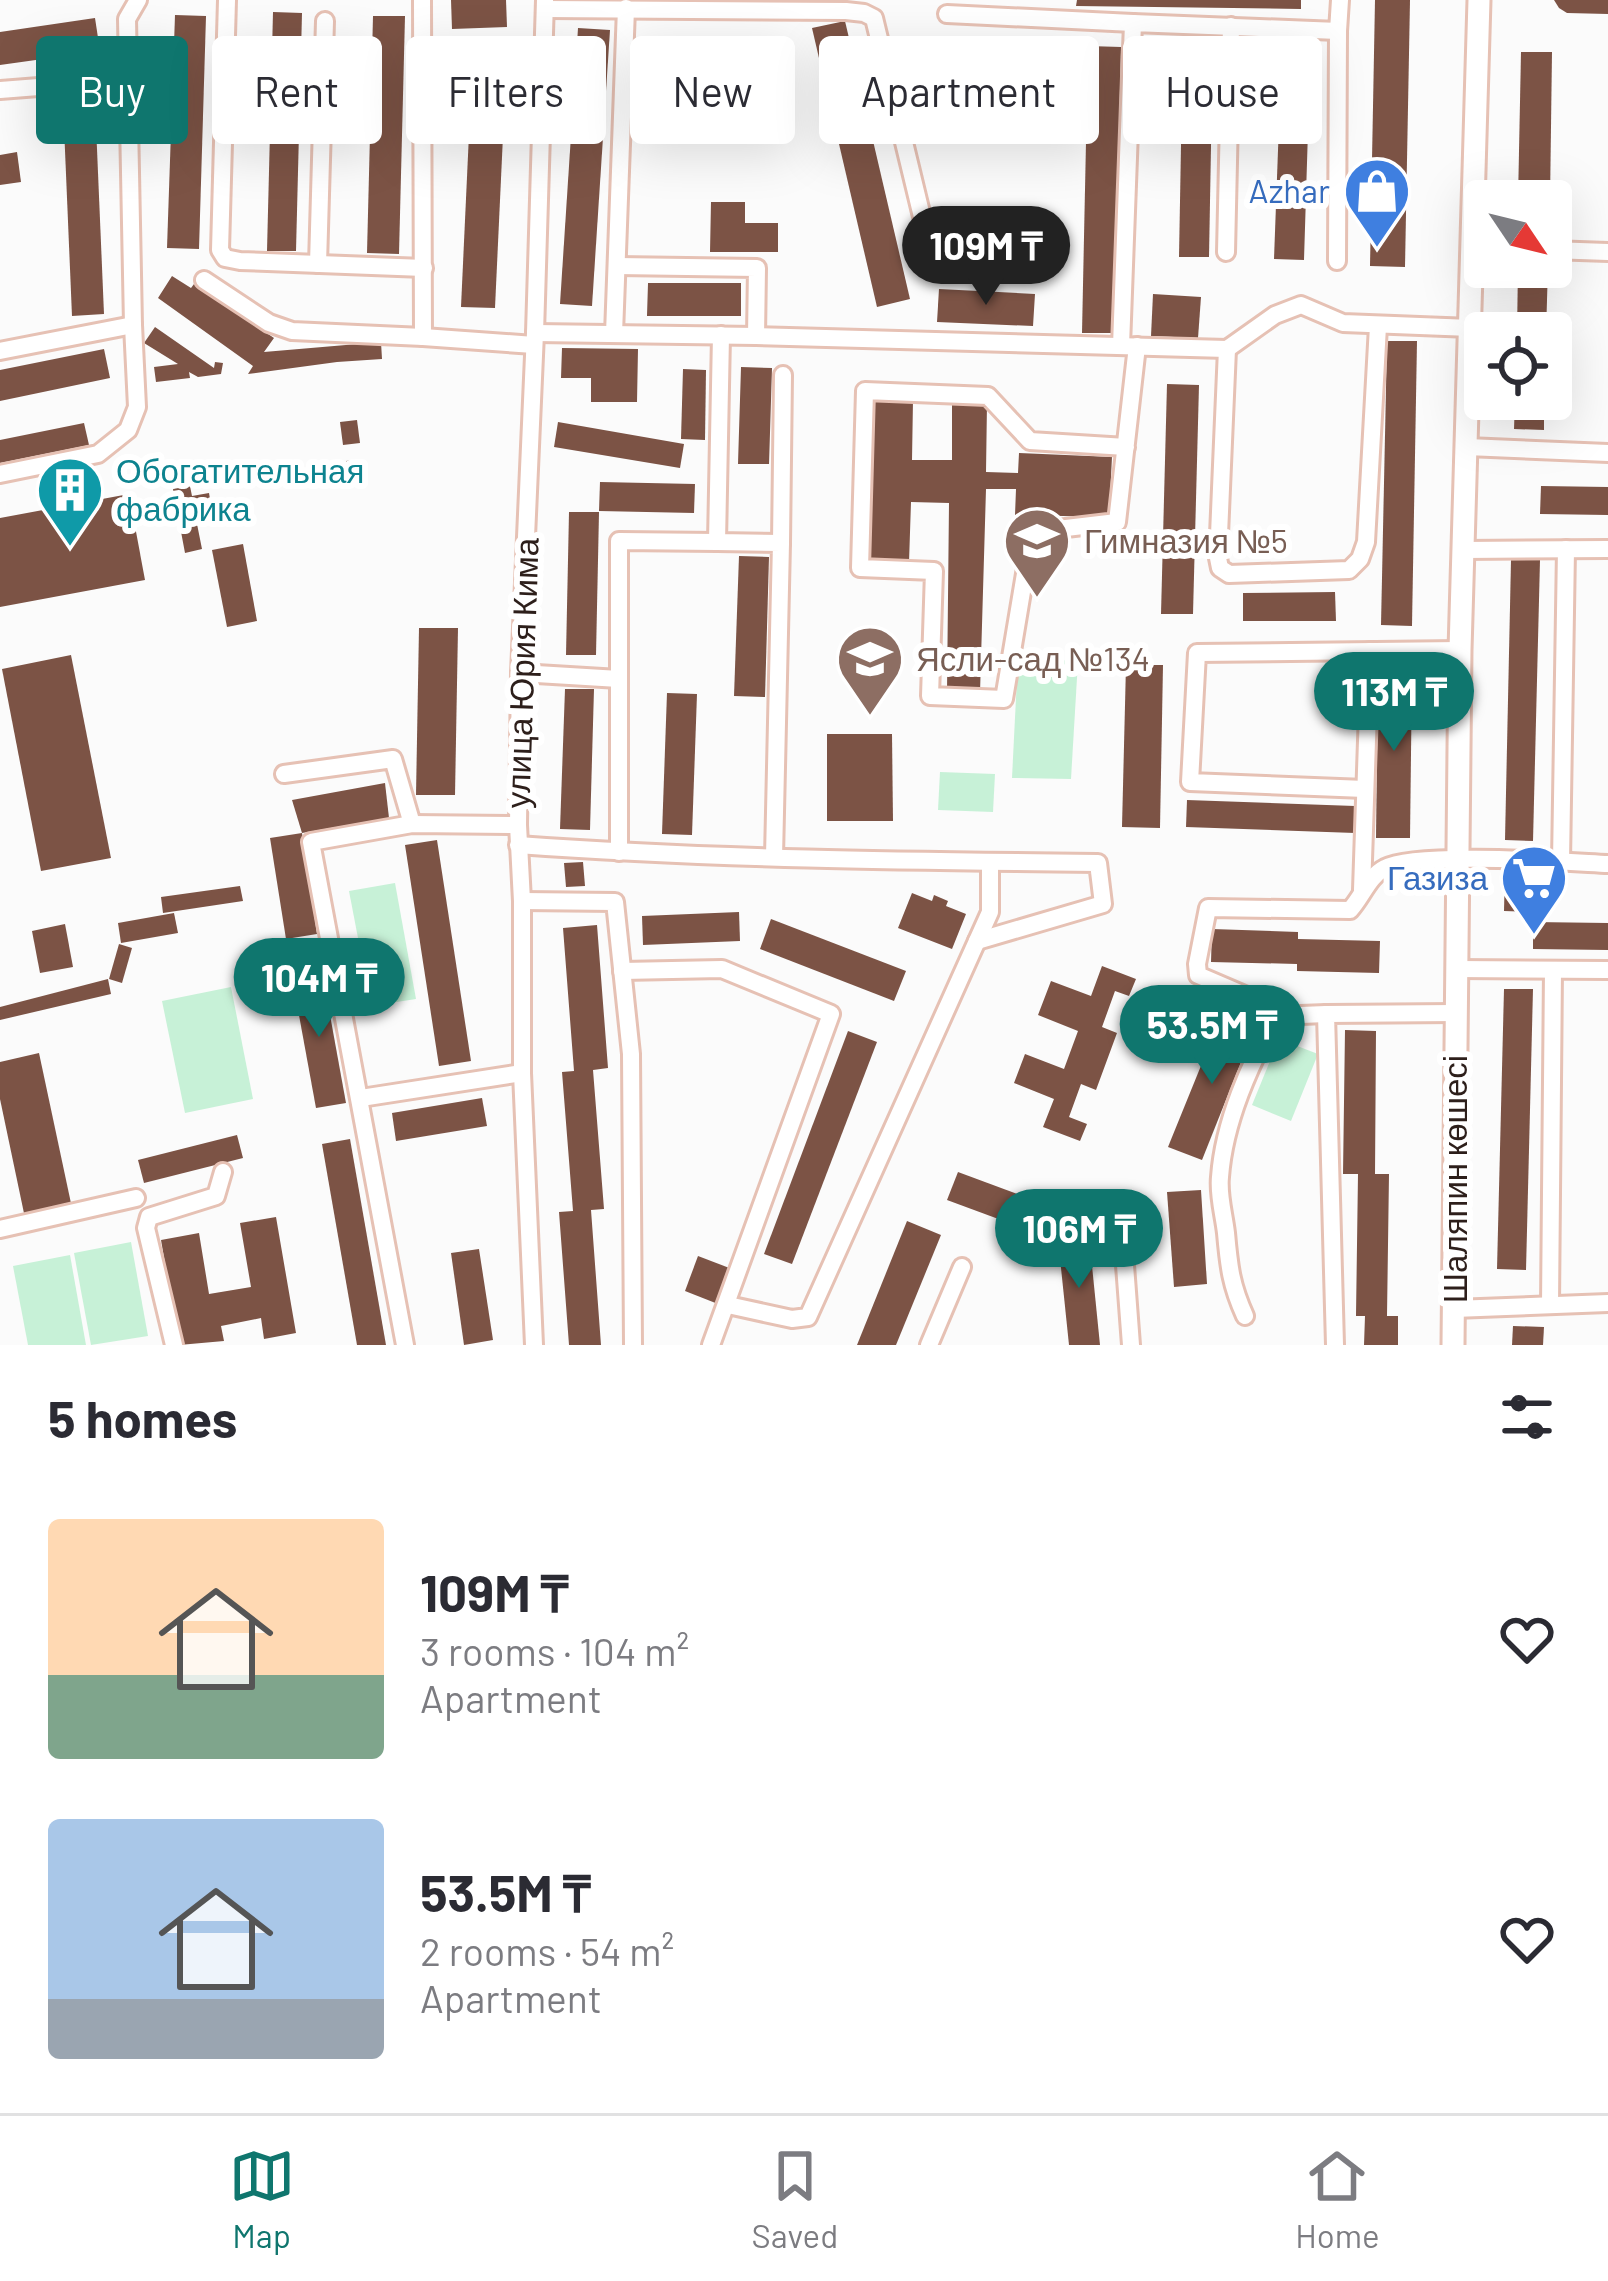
<!DOCTYPE html>
<html lang="en">
<head>
<meta charset="utf-8">
<style>
	:root { --surface:#fff; --page:#f7f7f7; --text:#2b2b33; --muted:#7c7c81; --line:#e1e1e2; --accent:#0f766e }
	body { margin:0; font-family:Barlow,sans-serif; background:var(--page); color:var(--text); height:100vh; display:flex; flex-direction:column; font-size:45px; white-space:nowrap }
	* { box-sizing:border-box; margin:0 }
	p { font-size:39px; color:var(--muted) }
	.icon { flex:none; width:66px; height:66px; fill:none; stroke:currentColor; stroke-width:2; stroke-linecap:round; stroke-linejoin:round }
	.map { position:relative; height:1345px; overflow:hidden }
	.panel { display:flex; flex-direction:column; background:var(--surface); flex:1 }
	.panel>* { flex:none }
	.hud { position:absolute; left:36px; top:36px; width:1536px; height:108px; display:flex; gap:24px }
	.needle { width:78px; rotate:125deg }
	.controls { position:absolute; left:1464px; top:180px; display:grid; gap:24px }
	.controls a { display:grid; place-items:center; width:108px; height:108px; border-radius:12px; background:var(--surface); box-shadow:0 12px 48px #0002; font-size:60px }
	.price { position:absolute; translate:-50% -102px; padding:0 27px; border-radius:42px; background:var(--accent); color:#fff; font-size:39px; line-height:78px; filter:drop-shadow(0 3px 6px #0008) }
	.price::after { content:''; position:absolute; left:50%; top:72px; width:36px; height:27px; margin-left:-18px; background:inherit; clip-path:polygon(0 0,100% 0,50% 100%) }
	.price.current { background:#222; color:#fff }
	ul { padding:0; list-style:none }
	li { display:flex; align-items:center; gap:36px; height:300px; padding:0 48px }
	li span { display:grid; place-items:center; flex:none; width:336px; height:240px; border-radius:12px; color:#555 }
	li>.icon { margin-inline-start:auto }
	span .icon { width:144px; height:144px; fill:#fffc; stroke-width:1 }
	li b { font-size:51px }
	h2 { display:flex; justify-content:space-between; align-items:center; height:144px; padding:0 48px; font-size:51px }
	.chip { padding:0 42px; border-radius:12px; background:var(--surface); box-shadow:0 12px 48px #0002; font-size:42px; line-height:108px }
	.chip.current { background:var(--accent); color:#fff }
	.tabs { display:flex; justify-content:space-around; align-items:center; height:168px; border-top:3px solid var(--line); background:var(--surface); font-size:33px; color:var(--muted) }
	.tabs a { display:grid; justify-items:center; gap:6px }
	.tabs .current { color:var(--accent) }
	.map>svg:first-child { display:block }
</style>
</head>
<body>
<div class="map">
<svg width="1608" height="1345" viewBox="0 0 1608 1345">
	<rect width="100%" height="100%" fill="#fbfbfb"/>
	<g fill="#c7f1d7">
		<path d="M1018 658 1078 661 1071 779 1012 778Z"/>
		<path d="M940 772 995 774 993 812 938 810Z"/>
		<path d="M395 883 416 999 371 1006 349 891Z"/>
		<path d="M231 987 253 1099 185 1113 162 1001Z"/>
		<path d="M1279 1039 1318 1054 1291 1121 1252 1105Z"/>
		<path d="M131 1242 148 1336 91 1345 74 1253Z"/>
		<path d="M70 1255 86 1345H28L13 1266Z"/>
	</g>
	<g fill="#7c5345">
		<path d="M451 0H506L507 27 452 29Z"/>
		<path d="M1077 0H1301V9L1076 6Z"/>
		<path d="M1375 0H1410L1405 267 1370 266Z"/>
		<path d="M1554 0H1608V14L1567 13 1559 8Z"/>
		<path d="M273 12 302 13 296 251H267Z"/>
		<path d="M175 15 206 16 199 249 167 248Z"/>
		<path d="M373 16H405L399 254 367 253Z"/>
		<path d="M95 18 100 51 0 65V32Z"/>
		<path d="M845 21 910 299 877 307 812 28Z"/>
		<path d="M578 28 610 30 592 306 560 304Z"/>
		<path d="M1088 46 1121 47 1114 333H1082Z"/>
		<path d="M1521 52H1552L1550 201H1518Z"/>
		<path d="M472 69 506 71 495 308 461 307Z"/>
		<path d="M1182 90 1212 91 1209 257H1179Z"/>
		<path d="M1280 96 1309 98 1304 260 1274 259Z"/>
		<path d="M95 102 104 314 72 316 63 103Z"/>
		<path d="M17 152 21 182 0 185V155Z"/>
		<path d="M711 202H745V223H778V252H710Z"/>
		<path d="M1518 267H1548L1546 333H1517Z"/>
		<path d="M172 276 191 288 194 284 274 338 264 352 381 342 382 359 337 362 248 374 253 366 158 298Z"/>
		<path d="M648 283H741V316H647Z"/>
		<path d="M939 289 1035 294 1033 326 937 322Z"/>
		<path d="M1153 294 1201 297 1198 338 1151 336Z"/>
		<path d="M155 327 214 368 215 362 223 363 221 374 198 377 189 372 190 378 156 382 154 367 178 364 144 343Z"/>
		<path d="M1387 341H1417L1412 626 1381 625Z"/>
		<path d="M562 348 638 349 637 402H591V378H561Z"/>
		<path d="M104 349 110 378 0 401V370Z"/>
		<path d="M741 367 772 368 769 464H738Z"/>
		<path d="M683 369 706 370 705 440 681 439Z"/>
		<path d="M1167 384 1199 385 1193 614H1161Z"/>
		<path d="M871 399 913 400 912 460H952V403H987L986 472 1018 473 1019 453 1112 457 1109 517 1015 515 1016 489H986L980 693 947 692 949 503 911 502 909 563 866 562Z"/>
		<path d="M1515 399H1544V430L1514 429Z"/>
		<path d="M357 420 360 443 343 445 340 422Z"/>
		<path d="M558 422 684 444 680 468 554 447Z"/>
		<path d="M84 423 89 445 0 463V440Z"/>
		<path d="M361 459 364 482 349 484 346 461Z"/>
		<path d="M600 482 695 484 694 513 599 511Z"/>
		<path d="M190 486 192 496 209 493 212 511 195 514 202 549 185 553 173 489Z"/>
		<path d="M1541 486 1608 487V515L1540 514Z"/>
		<path d="M129 494 145 580 0 607V518Z"/>
		<path d="M569 512H599L596 655H566Z"/>
		<path d="M243 544 257 621 227 627 212 550Z"/>
		<path d="M739 556 769 557 765 697 734 696Z"/>
		<path d="M1511 560H1540L1533 841 1505 840Z"/>
		<path d="M1335 592 1336 621H1243V593Z"/>
		<path d="M419 628H458L455 795H416Z"/>
		<path d="M71 655 111 858 41 871 2 669Z"/>
		<path d="M1126 665H1163L1160 828 1122 827Z"/>
		<path d="M1378 670H1412L1410 838H1376Z"/>
		<path d="M565 689H594L590 830 560 829Z"/>
		<path d="M667 693 697 694 692 835 662 834Z"/>
		<path d="M827 734H892L893 821H827Z"/>
		<path d="M385 783 389 818 302 833 292 800Z"/>
		<path d="M1187 800 1355 806V833L1186 827Z"/>
		<path d="M302 833 317 934 286 939 270 838Z"/>
		<path d="M437 840 471 1061 439 1066 405 845Z"/>
		<path d="M583 862 585 886 566 887 564 863Z"/>
		<path d="M1505 868 1539 869 1538 912 1504 911Z"/>
		<path d="M240 886 243 901 163 913 161 897Z"/>
		<path d="M912 893 932 901 934 895 948 901 946 906 966 914 952 949 898 928Z"/>
		<path d="M739 912 740 941 643 945 642 916Z"/>
		<path d="M174 913 178 933 121 943 118 923Z"/>
		<path d="M771 919 906 971 894 1001 760 949Z"/>
		<path d="M1533 922 1608 923V950L1533 949Z"/>
		<path d="M65 924 73 967 40 973 32 931Z"/>
		<path d="M597 925 608 1068 593 1070 604 1209 591 1210 601 1345H569L559 1212 573 1211 562 1072 574 1071 563 928Z"/>
		<path d="M1212 929 1298 932V939L1380 941 1379 973 1297 971V964L1211 962Z"/>
		<path d="M119 944 132 948 122 983 109 979Z"/>
		<path d="M1102 966 1136 979 1129 996 1115 991 1102 1027 1117 1033 1096 1090 1081 1084 1069 1117 1087 1124 1080 1141 1043 1127 1054 1099 1014 1083 1025 1054 1064 1069 1078 1031 1038 1015 1051 981 1091 996Z"/>
		<path d="M322 971 346 1103 316 1108 292 977Z"/>
		<path d="M108 979 111 994 0 1020V1007Z"/>
		<path d="M1504 989H1533L1526 1270 1497 1269Z"/>
		<path d="M1222 1014 1255 1027 1202 1160 1168 1147Z"/>
		<path d="M1345 1030 1376 1031 1375 1174H1389L1387 1316H1398V1345H1364L1365 1316H1356L1358 1174H1343Z"/>
		<path d="M848 1031 877 1042 792 1264 764 1254Z"/>
		<path d="M39 1053 72 1208 25 1218 0 1099V1062Z"/>
		<path d="M482 1098 487 1126 396 1141 392 1113Z"/>
		<path d="M237 1135 243 1158 144 1183 138 1160Z"/>
		<path d="M350 1139 386 1345H357L322 1144Z"/>
		<path d="M958 1172 1050 1206 1039 1234 947 1200Z"/>
		<path d="M1201 1190 1207 1284 1174 1287 1167 1192Z"/>
		<path d="M276 1217 296 1333 264 1339 261 1318 221 1326 224 1341 179 1345 161 1240 199 1233 209 1294 251 1287 240 1223Z"/>
		<path d="M907 1221 941 1235 896 1345H857Z"/>
		<path d="M1089 1236 1100 1345H1069L1058 1239Z"/>
		<path d="M479 1249 493 1340 464 1345 451 1253Z"/>
		<path d="M698 1256 732 1269 718 1304 685 1291Z"/>
		<path d="M1513 1326 1544 1327 1543 1345H1512Z"/>
	</g>
	<g fill="none" stroke-linecap="round" stroke-linejoin="round">
		<g stroke="#e6c1b4" stroke-width="22">
			<g id="minor">
				<path d="M227 0 220 250 225 258 240 261 424 268"/>
				<path d="M422 0 423 337"/>
				<path d="M545 9 846 11 864 13 874 18 931 254 943 265 1041 271"/>
				<path d="M947 14 1133 23"/>
				<path d="M0 90 128 80"/>
				<path d="M1551 250 1608 252"/>
				<path d="M1226 252 1231 26"/>
				<path d="M1337 261 1338 31"/>
				<path d="M318 264 325 21"/>
				<path d="M617 266 757 268 756 336"/>
				<path d="M204 280 269 323 292 331 423 337 534 345"/>
				<path d="M535 333 756 336 1227 349 1275 315 1301 305 1343 323 1471 328"/>
				<path d="M614 334 626 8"/>
				<path d="M721 335 717 542 781 543 774 857"/>
				<path d="M1121 346 1133 23 1338 31 1340 0"/>
				<path d="M1227 349 1218 558 1220 568 1229 574 1349 570 1360 559 1366 542 1378 326"/>
				<path d="M0 351 133 325"/>
				<path d="M1126 447 1030 441 988 396 865 391 860 568 934 571 930 696 1004 699 1032 532 1117 522 1137 346"/>
				<path d="M1467 447 1608 453"/>
				<path d="M0 474 98 454 128 430 137 407 133 325 127 19 138 0"/>
				<path d="M781 543 783 375"/>
				<path d="M1463 550 1608 549"/>
				<path d="M520 673 619 679"/>
				<path d="M284 774 393 759 412 824"/>
				<path d="M1365 789 1190 782 1197 653 1460 650"/>
				<path d="M518 845C711 859 905 861 1098 863L1103 904 977 941"/>
				<path d="M619 852V541L717 542"/>
				<path d="M1561 862 1566 549"/>
				<path d="M1362 890 1370 651"/>
				<path d="M522 901 615 902 631 1054 633 1345"/>
				<path d="M1457 969 1608 970"/>
				<path d="M622 971 722 969 831 1014 711 1345"/>
				<path d="M1326 1014 1276 1016 1254 999 1198 975 1197 964 1208 908 1350 910C1362 897 1369 876 1385 868 1416 851 1566 862 1608 864"/>
				<path d="M361 1098 522 1073"/>
				<path d="M1121 1212 1131 1345"/>
				<path d="M0 1229 136 1198"/>
				<path d="M728 1305 792 1319 808 1317 990 912V862"/>
				<path d="M1550 1305 1553 970"/>
				<path d="M1454 1309 1608 1303"/>
				<path d="M1245 1316C1231 1285 1229 1267 1226 1233 1224 1215 1218 1195 1220 1177 1224 1121 1250 1065 1276 1016"/>
				<path d="M174 1345 146 1228 149 1217 216 1196 223 1172"/>
				<path d="M405 1345 311 842 412 824 518 825"/>
				<path d="M534 1345 522 1073V901L518 825 520 673 535 333 545 0"/>
				<path d="M929 1345 962 1267"/>
				<path d="M1335 1345 1326 1014 1456 1013"/>
			</g>
		</g>
		<g stroke="#e6c1b4" stroke-width="27">
			<path id="major" d="M1453 1345 1460 650 1479 0"/>
		</g>
		<use href="#minor" stroke="#fff" stroke-width="16"/>
		<use href="#major" stroke="#fff" stroke-width="21"/>
	</g>
	<defs>
		<g id="shop-pin" transform="scale(3.45)"><path d="M0 17L-7.5 6A9.5 9.5 0 1 1 7.5 6Z" fill="#3f7fe0" stroke="#fff"/><path d="M-5-2.5h2.3a2.7 3.5 0 0 1 5.4 0H5L5.5 6h-11ZM-1.5-2.5h3a1.5 2.3 0 0 0-3 0Z" fill="#fff"/></g>
		<g id="building-pin" transform="scale(3.45)"><path d="M0 17L-7.5 6A9.5 9.5 0 1 1 7.5 6Z" fill="#0f9aa8" stroke="#fff"/><path d="M-4-6H4V6H1V3H-1V6H-4ZM-2.5-4.3h1.7v1.8h-1.7ZM.8-4.3h1.7v1.8H.8ZM-2.5-1h1.7V.8h-1.7ZM.8-1h1.7V.8H.8Z" fill="#fff"/></g>
		<g id="school-pin" transform="scale(3.45)"><path d="M0 17L-7.5 6A9.5 9.5 0 1 1 7.5 6Z" fill="#8d6e63" stroke="#fff"/><path d="M0-5L7-2L0 1L-7-2ZM-4 1L0 2.5L4 1V4Q0 6-4 4Z" fill="#fff"/></g>
		<g id="supermarket-pin" transform="scale(3.45)"><path d="M0 17L-7.5 6A9.5 9.5 0 1 1 7.5 6Z" fill="#3f7fe0" stroke="#fff"/><path d="M-6-5.5h2.5l.6 2H6L4.5 2H-2.5L-4.4-4H-6ZM-1.5 3.2a1.3 1.3 0 1 0 .1 0ZM3 3.2a1.3 1.3 0 1 0 .1 0Z" fill="#fff"/></g>
	</defs>
	<g fill-rule="evenodd">
		<use href="#shop-pin" x="1377" y="191"/>
		<use href="#building-pin" x="70" y="490"/>
		<use href="#school-pin" x="1037" y="541"/>
		<use href="#school-pin" x="870" y="659"/>
		<use href="#supermarket-pin" x="1534" y="878"/>
	</g>
	<g text-anchor="middle" stroke-width="12" stroke-linejoin="round" paint-order="stroke">
		<g font-size="33" fill="#366cbe" stroke="#fff" text-anchor="end">
			<text x="1330" y="203">Azhar</text>
			<text x="1488" y="890">Газиза</text>
		</g>
		<g font-size="33" fill="#0d838f" stroke="#fff" text-anchor="start">
			<text x="116" y="483">Обогатительная<tspan x="116" dy="38">фабрика</tspan></text>
		</g>
		<g font-size="33" fill="#785e54" stroke="#fff" text-anchor="start">
			<text x="1084" y="553">Гимназия №5</text>
			<text x="916" y="671">Ясли-сад №134</text>
		</g>
		<g font-size="33" fill="#2d1f1b" stroke="#fff">
			<text transform="translate(522 673) rotate(-88)" y="12">улица Юрия Кима</text>
			<text transform="translate(1455 1179) rotate(-90)" y="12">Шаляпин көшесі</text>
		</g>
	</g>
</svg>
<div class="controls">
<a><svg class="needle" viewBox="-14 -14 28 28"><path d="M0-13l5 13h-10z" fill="#e53935"/><path d="M0 13l5-13h-10z" fill="#7c7c81"/></svg></a>
<a><svg class="icon" aria-label="locate" viewBox="0 0 24 24"><circle cx="12" cy="12" r="6"/><path d="M12 2v4M12 18v4M2 12h4M18 12h4"/></svg></a>
</div>
<b class="price current" style="left:986px;top:308px">109M ₸</b>
<b class="price" style="left:1394px;top:754px">113M ₸</b>
<b class="price" style="left:319px;top:1040px">104M ₸</b>
<b class="price" style="left:1212px;top:1087px">53.5M ₸</b>
<b class="price" style="left:1079px;top:1291px">106M ₸</b>
<div class="hud">
<a class="chip current">Buy</a>
<a class="chip">Rent</a>
<a class="chip">Filters</a>
<a class="chip">New</a>
<a class="chip">Apartment</a>
<a class="chip">House</a>
</div>
</div>
<section class="panel">
<h2>5 homes<svg class="icon" aria-label="filters" viewBox="0 0 24 24"><path d="M4 7h16M4 17h16"/><circle cx="9" cy="7" r="2"/><circle cx="15" cy="17" r="2"/></svg></h2>
<ul>
<li><span style="background:linear-gradient(#ffd9b3 65%,#7fa58c 0)"><svg class="icon" aria-label="home" viewBox="0 0 24 24"><path d="M3 11l9-7 9 7M6 9v11h12V9"/></svg></span><div><b>109M ₸</b><p>3 rooms · 104 m²</p><p>Apartment</p></div><svg class="icon" aria-label="heart" viewBox="0 0 24 24"><path d="M12 20l-8-8c-3-5 5-10 8-4 3-6 11-1 8 4z"/></svg></li>
<li><span style="background:linear-gradient(#a9c7e8 75%,#9aa5b1 0)"><svg class="icon" aria-label="home" viewBox="0 0 24 24"><path d="M3 11l9-7 9 7M6 9v11h12V9"/></svg></span><div><b>53.5M ₸</b><p>2 rooms · 54 m²</p><p>Apartment</p></div><svg class="icon" aria-label="heart" viewBox="0 0 24 24"><path d="M12 20l-8-8c-3-5 5-10 8-4 3-6 11-1 8 4z"/></svg></li>
</ul>
</section>
<nav class="tabs">
<a class="current"><svg class="icon" aria-label="map" viewBox="0 0 24 24"><path d="M3 6l6-2 6 2 6-2v14l-6 2-6-2-6 2zM9 4v14M15 6v14"/></svg>Map</a>
<a><svg class="icon" aria-label="saved" viewBox="0 0 24 24"><path d="M7 4h10v16l-5-4-5 4z"/></svg>Saved</a>
<a><svg class="icon" aria-label="home" viewBox="0 0 24 24"><path d="M3 11l9-7 9 7M6 9v11h12V9"/></svg>Home</a>
</nav>
</body>
</html>
